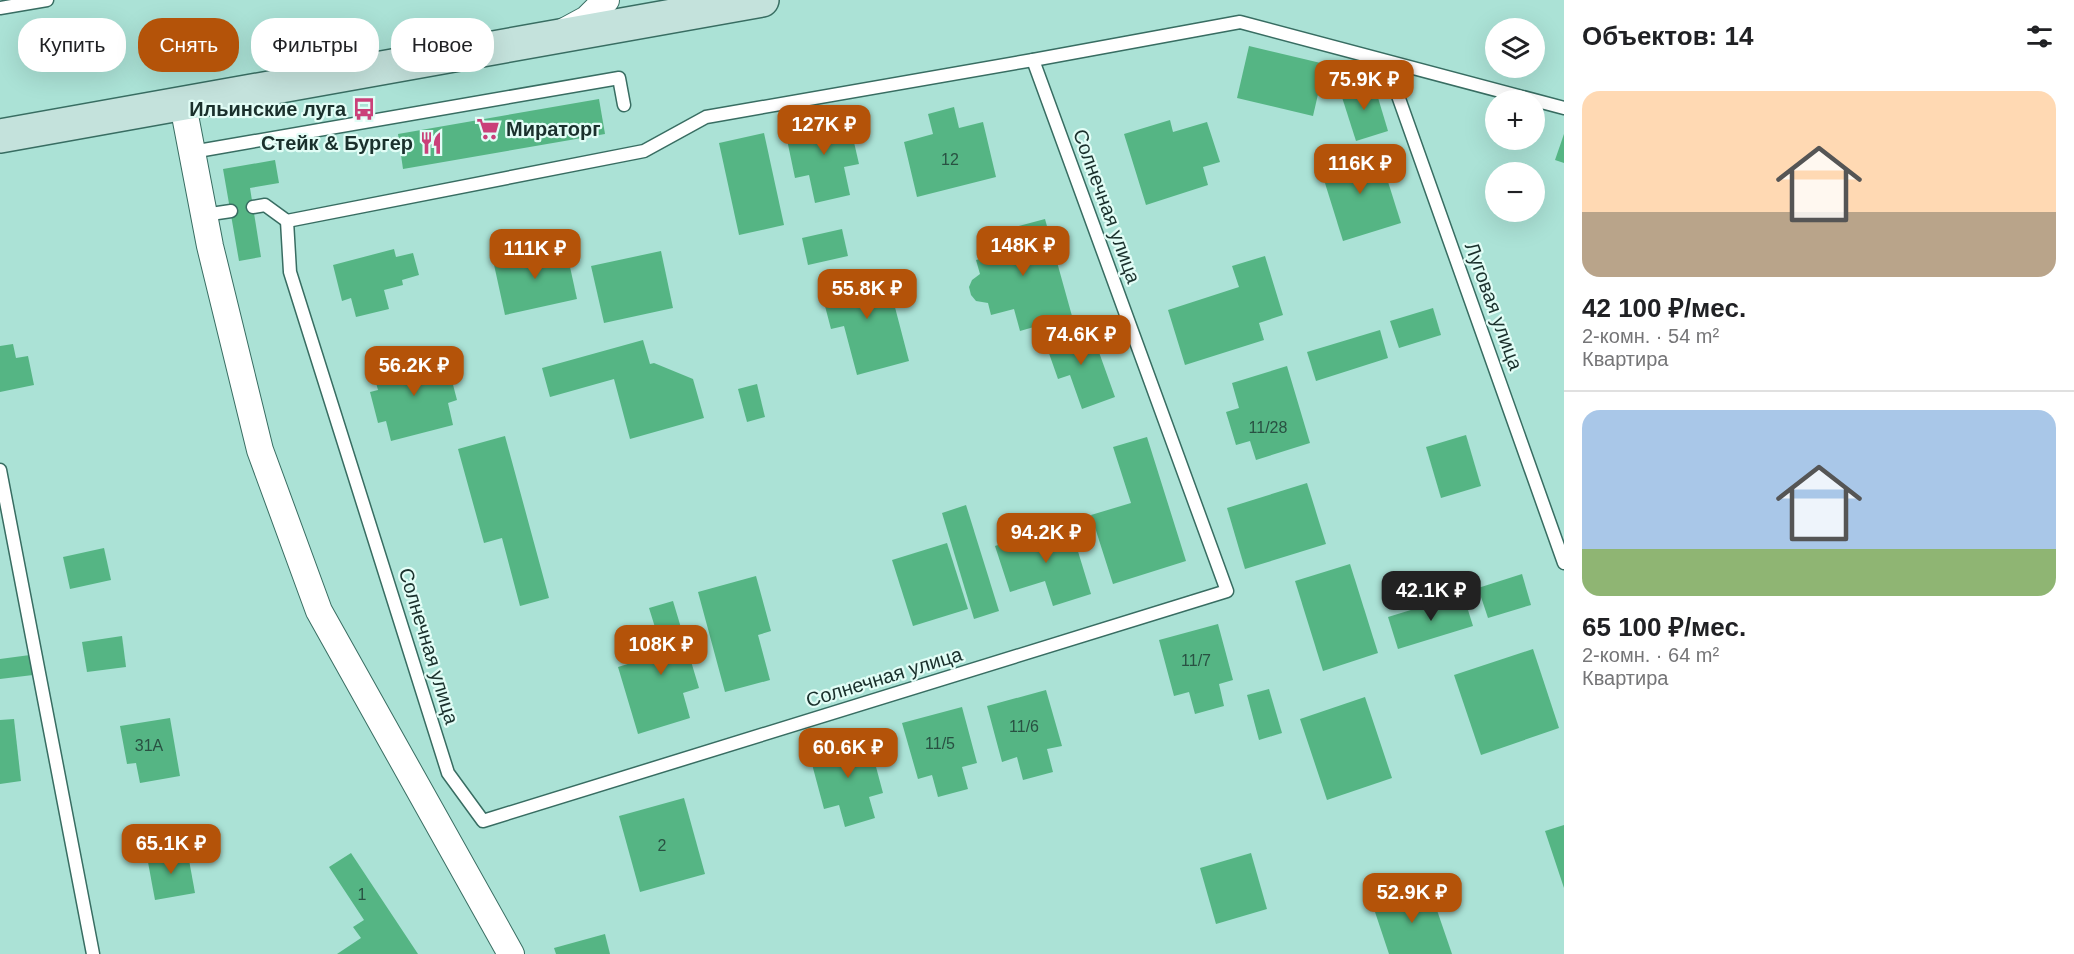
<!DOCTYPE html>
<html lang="ru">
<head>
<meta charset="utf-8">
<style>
	:root { --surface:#fff; --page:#f2f2f2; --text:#202124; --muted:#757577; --line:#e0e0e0; --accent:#b45309 }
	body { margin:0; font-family:Arial,sans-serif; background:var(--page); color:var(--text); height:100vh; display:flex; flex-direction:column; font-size:22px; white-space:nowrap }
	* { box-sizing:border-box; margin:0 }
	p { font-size:20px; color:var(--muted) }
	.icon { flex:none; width:33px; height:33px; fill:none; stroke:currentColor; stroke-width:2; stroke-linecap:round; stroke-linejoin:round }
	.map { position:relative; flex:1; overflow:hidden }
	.sheet { display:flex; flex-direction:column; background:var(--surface); width:510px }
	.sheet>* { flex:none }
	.top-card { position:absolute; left:18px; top:18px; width:570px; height:54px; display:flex; gap:12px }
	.controls { position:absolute; left:1485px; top:18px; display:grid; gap:12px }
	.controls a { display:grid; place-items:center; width:60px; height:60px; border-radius:50%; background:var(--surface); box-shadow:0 6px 24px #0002; font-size:30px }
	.price { position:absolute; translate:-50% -51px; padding:0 14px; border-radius:12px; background:var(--accent); color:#fff; font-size:20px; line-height:39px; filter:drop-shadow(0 2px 3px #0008) }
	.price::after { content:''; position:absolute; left:50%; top:36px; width:18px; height:14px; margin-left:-9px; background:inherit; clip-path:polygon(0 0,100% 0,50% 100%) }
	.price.current { background:#222; color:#fff }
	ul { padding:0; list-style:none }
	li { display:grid; align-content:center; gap:12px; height:318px; padding:0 18px }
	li+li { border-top:2px solid var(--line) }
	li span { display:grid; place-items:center; height:186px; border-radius:18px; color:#555 }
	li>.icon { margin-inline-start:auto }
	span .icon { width:108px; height:108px; fill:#fffc; stroke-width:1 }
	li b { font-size:26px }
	h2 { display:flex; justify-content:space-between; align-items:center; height:72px; padding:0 18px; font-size:26px }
	.tag { padding:0 21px; border-radius:24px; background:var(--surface); box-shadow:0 6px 24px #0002; font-size:21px; line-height:54px }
	.tag.current { background:var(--accent); color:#fff }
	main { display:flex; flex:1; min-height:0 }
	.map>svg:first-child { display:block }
</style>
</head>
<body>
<main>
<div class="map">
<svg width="1564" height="954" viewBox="0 0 1564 954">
	<rect width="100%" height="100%" fill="#abe2d6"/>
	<g fill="#55b584">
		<path d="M1249 46 1325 64 1313 116 1237 98Z"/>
		<path d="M1373 81 1388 131 1356 141 1340 91Z"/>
		<path d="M599 99 605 134 403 169 398 134Z"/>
		<path d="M954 107 959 128 983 122 996 177 917 197 904 142 933 134 928 114Z"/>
		<path d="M848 116 859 164 844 167 850 195 815 203 809 175 795 178 785 130Z"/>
		<path d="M1170 120 1173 132 1207 122 1220 162 1203 167 1208 185 1146 205 1124 134Z"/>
		<path d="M764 133 784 225 739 235 719 143Z"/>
		<path d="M1564 134V163L1555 160Z"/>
		<path d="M1378 150 1401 223 1343 241 1320 167Z"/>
		<path d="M275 160 279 183 250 188 261 257 239 261 223 169Z"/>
		<path d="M1045 219 1072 316 1020 331 1014 309 991 315 988 303 976 301 971 295 969 287 972 280 980 274 976 260 999 254 993 233Z"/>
		<path d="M842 229 848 256 808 265 802 238Z"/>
		<path d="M565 244 577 299 505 315 493 260Z"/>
		<path d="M394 249 396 257 413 253 419 275 402 280 403 285 384 290 389 309 356 317 351 298 342 301 333 265Z"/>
		<path d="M661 251 673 308 604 323 591 266Z"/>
		<path d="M1265 256 1283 315 1259 323 1264 340 1185 365 1168 310 1239 287 1232 266Z"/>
		<path d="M885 269 909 361 857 375 844 326 831 329 820 287Z"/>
		<path d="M1433 308 1441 335 1399 348 1390 321Z"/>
		<path d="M1090 327 1115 397 1082 409 1070 375 1058 379 1045 342Z"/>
		<path d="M1380 330 1388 358 1316 381 1307 352Z"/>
		<path d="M643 340 650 364 654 363 693 379 704 418 630 439 614 379 550 397 542 368Z"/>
		<path d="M13 344 16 358 28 356 34 385 0 392V346Z"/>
		<path d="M445 354 457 400 448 403 453 425 391 441 386 421 378 423 370 392 378 390 373 372Z"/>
		<path d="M1287 366 1310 443 1256 460 1250 441 1236 445 1226 412 1239 408 1232 383Z"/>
		<path d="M757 384 765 417 747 422 738 389Z"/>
		<path d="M1466 435 1481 486 1441 498 1426 447Z"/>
		<path d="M505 436 549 598 520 606 502 538 484 543 458 449Z"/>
		<path d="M1147 437 1186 561 1113 584 1091 515 1131 503 1113 447Z"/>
		<path d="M1307 483 1326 544 1245 569 1227 508Z"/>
		<path d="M966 505 999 611 974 619 942 513Z"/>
		<path d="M1069 522 1091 594 1053 606 1045 581 1010 592 995 546Z"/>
		<path d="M947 543 968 609 913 626 892 560Z"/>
		<path d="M104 548 111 580 70 589 63 557Z"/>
		<path d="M1350 564 1378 653 1323 671 1295 581Z"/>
		<path d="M1522 574 1531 605 1488 618 1478 588Z"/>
		<path d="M756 576 771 631 758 635 770 680 725 692 698 592Z"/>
		<path d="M1463 594 1473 626 1398 649 1388 617Z"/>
		<path d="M673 601 699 688 683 693 690 718 638 734 618 667 663 653 649 608Z"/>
		<path d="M1218 624 1233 680 1219 684 1224 706 1195 714 1189 692 1174 696 1159 640Z"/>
		<path d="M122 636 126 667 87 672 82 642Z"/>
		<path d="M1533 649 1559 728 1481 755 1454 675Z"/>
		<path d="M30 655 33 675 0 679V659Z"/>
		<path d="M1269 689 1282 733 1259 740 1247 695Z"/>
		<path d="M1046 690 1062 746 1047 749 1053 772 1023 780 1017 757 1002 762 987 706Z"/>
		<path d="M1365 697 1392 778 1327 800 1300 719Z"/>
		<path d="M962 707 977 763 962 767 968 789 938 797 932 775 918 779 902 723Z"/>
		<path d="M170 718 180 776 140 783 136 763 127 764 120 726Z"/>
		<path d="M14 719 21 781 0 784V720Z"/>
		<path d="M868 737 883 793 869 797 875 818 845 827 839 805 824 809 809 753Z"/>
		<path d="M684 798 705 874 640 892 619 816Z"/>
		<path d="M1564 825V888L1545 831Z"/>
		<path d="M187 849 195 893 155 900 147 857Z"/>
		<path d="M351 853 418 954H337L361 938 353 927 364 920 329 867Z"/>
		<path d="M1251 853 1267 909 1216 924 1200 868Z"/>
		<path d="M1428 884 1452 954H1389L1372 903Z"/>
		<path d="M605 934 610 954H556L554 948Z"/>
	</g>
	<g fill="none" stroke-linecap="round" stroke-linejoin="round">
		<g stroke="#386d62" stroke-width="15">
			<g id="lane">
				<path d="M0 8 47 0"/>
				<path d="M1386 62 1564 563"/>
				<path d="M192 152 619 78 624 105"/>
				<path d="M253 207 265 205 287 221 644 151 706 117 1033 60 1240 22 1564 108"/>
				<path d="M204 215 231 211"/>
				<path d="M287 221 290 272 448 773 483 821 1227 591 1033 60"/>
				<path d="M0 470 93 954"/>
			</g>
		</g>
		<g stroke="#386d62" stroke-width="28">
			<g id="street">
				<path d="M563 32 587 19 606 0"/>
				<path d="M183 105 210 246 260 450 319 611 511 954"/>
			</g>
		</g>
		<g stroke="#386d62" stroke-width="36">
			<path id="secondary" d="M0 136 762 0"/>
		</g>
		<use href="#lane" stroke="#fff" stroke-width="12"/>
		<use href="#street" stroke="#fff" stroke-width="26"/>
		<use href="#secondary" stroke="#c4e2dc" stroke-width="33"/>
	</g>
	<defs>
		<g id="bus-bare" transform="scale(1.8)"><path d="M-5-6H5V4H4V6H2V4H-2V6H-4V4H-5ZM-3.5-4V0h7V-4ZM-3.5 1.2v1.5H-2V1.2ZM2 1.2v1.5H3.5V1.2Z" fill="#ca4079" stroke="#e2fdf6" stroke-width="2.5" paint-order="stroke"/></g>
		<g id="supermarket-bare" transform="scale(1.8)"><path d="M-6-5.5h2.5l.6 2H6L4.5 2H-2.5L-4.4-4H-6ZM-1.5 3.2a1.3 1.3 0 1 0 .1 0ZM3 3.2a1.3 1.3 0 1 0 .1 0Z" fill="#ca4079" stroke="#e2fdf6" stroke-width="2.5" paint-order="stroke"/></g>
		<g id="restaurant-bare" transform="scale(1.8)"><path d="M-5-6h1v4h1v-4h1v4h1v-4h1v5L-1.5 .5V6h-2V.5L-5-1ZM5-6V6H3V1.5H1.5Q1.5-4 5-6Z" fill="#ca4079" stroke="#e2fdf6" stroke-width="2.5" paint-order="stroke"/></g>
	</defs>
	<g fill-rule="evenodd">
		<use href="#bus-bare" x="364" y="109"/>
		<use href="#supermarket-bare" x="488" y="129"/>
		<use href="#restaurant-bare" x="431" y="143"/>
	</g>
	<g text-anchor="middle" stroke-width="4.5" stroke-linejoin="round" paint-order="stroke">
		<g font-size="16" fill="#295142">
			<text x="950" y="165">12</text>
			<text x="1268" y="433">11/28</text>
			<text x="1196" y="666">11/7</text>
			<text x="1024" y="732">11/6</text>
			<text x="940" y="749">11/5</text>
			<text x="149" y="751">31А</text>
			<text x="662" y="851">2</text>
			<text x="362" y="900">1</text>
		</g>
		<g font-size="20" font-weight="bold" fill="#1a302c" stroke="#e2fdf6" text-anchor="end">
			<text x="346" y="116">Ильинские луга</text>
			<text x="506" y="136" text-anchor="start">Мираторг</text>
			<text x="413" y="150">Стейк &amp; Бургер</text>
		</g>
		<g font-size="20" fill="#1a302c" stroke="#e2fdf6">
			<text transform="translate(1107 206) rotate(70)" y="7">Солнечная улица</text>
			<text transform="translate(1494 306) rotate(70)" y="7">Луговая улица</text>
			<text transform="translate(429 646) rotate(73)" y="7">Солнечная улица</text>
			<text transform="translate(884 677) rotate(-17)" y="7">Солнечная улица</text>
		</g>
	</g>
</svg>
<div class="controls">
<a><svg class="icon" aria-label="layers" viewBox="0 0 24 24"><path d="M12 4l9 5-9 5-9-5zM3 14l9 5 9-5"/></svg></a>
<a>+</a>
<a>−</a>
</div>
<b class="price" style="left:1364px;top:111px">75.9K ₽</b>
<b class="price" style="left:824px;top:156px">127K ₽</b>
<b class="price" style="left:1360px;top:195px">116K ₽</b>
<b class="price" style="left:1023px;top:277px">148K ₽</b>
<b class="price" style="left:535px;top:280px">111K ₽</b>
<b class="price" style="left:867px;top:320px">55.8K ₽</b>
<b class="price" style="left:1081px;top:366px">74.6K ₽</b>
<b class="price" style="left:414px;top:397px">56.2K ₽</b>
<b class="price" style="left:1046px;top:564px">94.2K ₽</b>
<b class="price current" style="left:1431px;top:622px">42.1K ₽</b>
<b class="price" style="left:661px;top:676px">108K ₽</b>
<b class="price" style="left:848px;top:779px">60.6K ₽</b>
<b class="price" style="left:171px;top:875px">65.1K ₽</b>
<b class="price" style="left:1412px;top:924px">52.9K ₽</b>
<div class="top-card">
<a class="tag">Купить</a>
<a class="tag current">Снять</a>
<a class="tag">Фильтры</a>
<a class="tag">Новое</a>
</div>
</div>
<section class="sheet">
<h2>Объектов: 14<svg class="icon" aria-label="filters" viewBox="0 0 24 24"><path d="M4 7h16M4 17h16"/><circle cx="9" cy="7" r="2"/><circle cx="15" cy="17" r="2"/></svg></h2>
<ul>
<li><span style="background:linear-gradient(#ffd9b3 65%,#b9a48a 0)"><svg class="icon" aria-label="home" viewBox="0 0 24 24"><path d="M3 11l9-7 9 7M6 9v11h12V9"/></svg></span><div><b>42 100 ₽/мес.</b><p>2-комн. · 54 m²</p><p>Квартира</p></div></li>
<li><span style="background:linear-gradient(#a9c7e8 75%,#8fb573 0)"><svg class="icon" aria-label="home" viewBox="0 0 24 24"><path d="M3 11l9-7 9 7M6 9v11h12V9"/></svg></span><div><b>65 100 ₽/мес.</b><p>2-комн. · 64 m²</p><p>Квартира</p></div></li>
</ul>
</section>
</main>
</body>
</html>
